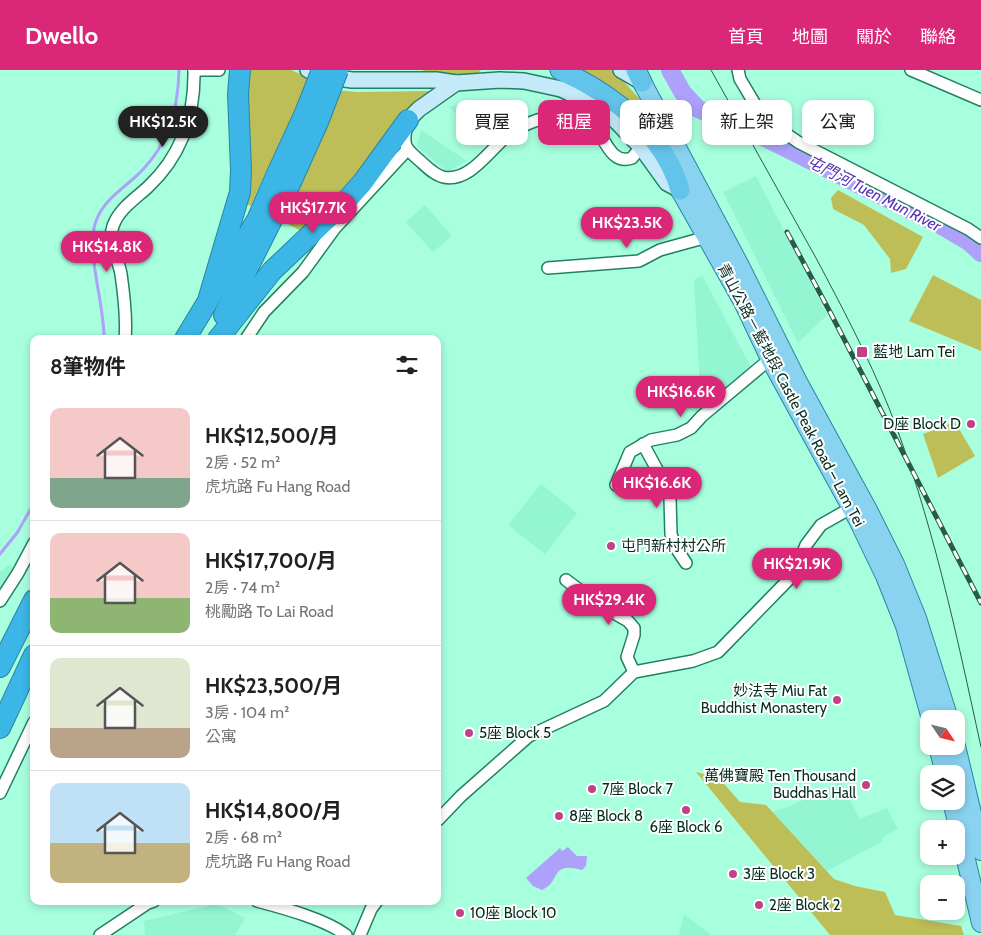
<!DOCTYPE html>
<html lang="zh-TW">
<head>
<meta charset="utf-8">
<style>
	:root { --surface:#fff; --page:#f6f6f6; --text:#202124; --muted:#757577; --line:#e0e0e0; --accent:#db2777 }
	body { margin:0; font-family:Cabin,"Noto Sans TC",sans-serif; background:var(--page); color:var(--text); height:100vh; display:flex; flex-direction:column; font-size:19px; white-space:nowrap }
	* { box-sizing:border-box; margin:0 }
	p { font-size:16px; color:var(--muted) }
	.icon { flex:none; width:28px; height:28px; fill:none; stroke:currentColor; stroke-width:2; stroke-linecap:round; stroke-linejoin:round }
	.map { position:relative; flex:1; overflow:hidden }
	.side { position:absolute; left:30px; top:265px; width:411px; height:570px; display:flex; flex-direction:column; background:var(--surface); border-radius:10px; box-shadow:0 2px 8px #0003 }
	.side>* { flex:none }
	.banner { position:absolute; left:456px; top:30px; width:449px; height:45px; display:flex; gap:10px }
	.needle { width:32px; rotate:125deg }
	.fabs { position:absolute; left:920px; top:640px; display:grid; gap:10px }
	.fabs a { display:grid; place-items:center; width:45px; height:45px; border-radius:10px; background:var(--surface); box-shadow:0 2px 8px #0003; font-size:25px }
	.price { position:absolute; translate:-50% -42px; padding:0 11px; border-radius:18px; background:var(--accent); color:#fff; font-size:16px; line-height:32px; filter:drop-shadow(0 1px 2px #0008) }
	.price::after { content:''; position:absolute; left:50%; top:30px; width:15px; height:11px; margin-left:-8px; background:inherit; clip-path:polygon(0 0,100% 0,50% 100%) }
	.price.selected { background:#222; color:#fff }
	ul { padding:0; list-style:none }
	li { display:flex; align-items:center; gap:15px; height:125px; padding:0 20px }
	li+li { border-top:1px solid var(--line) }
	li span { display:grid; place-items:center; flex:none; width:140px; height:100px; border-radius:10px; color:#555 }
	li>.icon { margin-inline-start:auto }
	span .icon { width:60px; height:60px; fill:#fffc; stroke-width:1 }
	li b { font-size:21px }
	h2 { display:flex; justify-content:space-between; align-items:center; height:60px; padding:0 20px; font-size:21px }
	.tag { padding:0 18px; border-radius:10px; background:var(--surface); box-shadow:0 2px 8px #0003; font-size:18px; line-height:45px }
	.tag.selected { background:var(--accent); color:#fff }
	header { display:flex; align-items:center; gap:30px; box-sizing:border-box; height:70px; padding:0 25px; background:var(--accent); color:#fff }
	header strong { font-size:24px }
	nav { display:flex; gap:28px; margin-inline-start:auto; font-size:18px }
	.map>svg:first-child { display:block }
</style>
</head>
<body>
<header>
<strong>Dwello</strong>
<nav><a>首頁</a><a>地圖</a><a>關於</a><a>聯絡</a></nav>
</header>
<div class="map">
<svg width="981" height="865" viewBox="0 0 981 865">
	<rect width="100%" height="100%" fill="#a7ffde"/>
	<g fill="#93f5d2">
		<path d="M471 32 507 58 493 72 448 37Z"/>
		<path d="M421 60 467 91 447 102 417 76Z"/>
		<path d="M756 106 827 245 798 273 723 122Z"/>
		<path d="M425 135 452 166 433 182 406 152Z"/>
		<path d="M702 205 752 299 701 335 694 210Z"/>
		<path d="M541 414 577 443 545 484 508 455Z"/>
		<path d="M10 494 15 502 0 523V502Z"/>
		<path d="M841 712 860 749 887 738 898 759 882 768 883 771 827 801 772 742 788 737Z"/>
		<path d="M217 834 245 848 235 865H145L144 851Z"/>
		<path d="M684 844 711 865H679Z"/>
	</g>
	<g fill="#bebe58">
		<path d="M248 0H291L336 20 356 22 434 21 371 92 303 162 282 151 303 110 268 97 251 136 243 133Z"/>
		<path d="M425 0H481L476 5H422L421 1Z"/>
		<path d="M578 0H611L619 6 637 26 651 45 662 72Z"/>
		<path d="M838 120 923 167 906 199 891 203 890 189 864 155 833 139 831 128Z"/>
		<path d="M933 205 981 230V281L909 251Z"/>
		<path d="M955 352 975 386 938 408 923 364Z"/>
		<path d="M696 702 719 708 740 732 766 735 834 809 855 816 885 822 895 845 961 856 964 865H830Z"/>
	</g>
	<path fill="#ada1fb" d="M568 777 577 786H587L586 796 582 800C549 791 562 811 542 820L533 816 526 808 560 778 562 781Z"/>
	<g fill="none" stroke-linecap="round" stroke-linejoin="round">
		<g stroke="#ada1fb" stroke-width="3">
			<path d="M104 269C105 236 85 180 96 151 103 132 118 122 133 109 167 79 178 44 179 0"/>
			<path d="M0 484 17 463 34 433"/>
		</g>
		<path stroke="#ada1fb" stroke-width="18" d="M670 0 683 23 698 39 767 69 940 155 969 172 981 183"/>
		<g stroke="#238064" stroke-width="14">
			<g id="minor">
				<path d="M194 0H219"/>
				<path d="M738 0 740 9 759 41 779 59 798 72 968 159 981 168"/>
				<path d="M911 0 981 30"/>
				<path d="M406 58C403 76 405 78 419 90 426 96 434 105 443 107 470 113 490 79 508 65 522 54 550 44 568 44 577 44 586 47 593 54 604 65 610 96 632 88L641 77"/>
				<path d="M548 198 639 191 660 180 707 167"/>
				<path d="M125 269C127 248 124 225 121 204 118 187 107 174 113 156 119 139 135 129 148 117 181 86 195 45 194 0"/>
				<path d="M246 269 264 242 303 202 335 158 407 80"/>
				<path d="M643 374 666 416 670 428 671 464 676 478 686 493"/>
				<path d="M616 415 630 382 651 370 677 365 691 358 702 346 770 289"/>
				<path d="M566 510 598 534 628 551 634 558V565L627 587 634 602"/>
				<path d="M0 531 18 503 34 473"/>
				<path d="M0 723 34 652"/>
				<path d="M438 750 461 726 529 666 604 631 634 602 693 591 718 582 794 504 806 475 821 455 851 438"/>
				<path d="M257 831C283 838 325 849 346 865"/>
				<path d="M100 865 148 833 154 831"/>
				<path d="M360 865 371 839 377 831"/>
			</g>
		</g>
		<g stroke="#238064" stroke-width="18">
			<g id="secondary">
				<path d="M308 0 323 6 352 10H436L456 13 500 10 524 11 561 19 585 30 616 51 641 77 667 113 680 120"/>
				<path d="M621 0 642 12"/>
				<path d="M408 50 419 39 456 13"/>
			</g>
		</g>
		<g stroke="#2886a1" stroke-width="20">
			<g id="primary">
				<path d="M642 12 739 194 797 310 868 440 895 494 917 548 949 649"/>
				<path d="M680 120 743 232 770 289 858 450 885 506 905 556 931 649"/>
				<path d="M938 676 945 704"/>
				<path d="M956 676 981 781"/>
				<path d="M952 731 981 853"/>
			</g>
		</g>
		<g stroke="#2886a1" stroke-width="21">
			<g id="trunk">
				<path d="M560 0C611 23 664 63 680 120"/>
				<path d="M636 0 642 12"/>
			</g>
		</g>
		<g stroke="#2886a1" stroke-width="22">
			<g id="motorway">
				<path d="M209 227 240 122 241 100 238 24 240 0"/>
				<path d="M224 245 291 112"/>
				<path d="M185 269 257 150 276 106"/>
				<path d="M218 269 272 201 347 130 363 112 408 50"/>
				<path d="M0 597 34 530"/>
				<path d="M0 658 34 585"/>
			</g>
		</g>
		<use href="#minor" stroke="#fff" stroke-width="11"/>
		<use href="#secondary" stroke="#c4e9f8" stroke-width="15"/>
		<use href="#primary" stroke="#89d3f0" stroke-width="18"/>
		<use href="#trunk" stroke="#62c4eb" stroke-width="19"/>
		<use href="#motorway" stroke="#3bb6e6" stroke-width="20"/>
		<path stroke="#295b4a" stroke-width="1" d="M711 0C746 63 781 125 816 188 842 237 868 286 889 338 932 447 956 562 981 677"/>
		<g stroke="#295b4a" stroke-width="5">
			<path id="rail" d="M787 162 830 242 981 533"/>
		</g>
		<use href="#rail" stroke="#fff" stroke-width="3" stroke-dasharray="9" stroke-linecap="butt"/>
		<g stroke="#2886a1" stroke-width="22" stroke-linecap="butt">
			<g id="motorway-bridge">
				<path d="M276 106 305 43 322 0"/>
				<path d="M291 112 318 52 338 0"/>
			</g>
		</g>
		<use href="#motorway-bridge" stroke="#3bb6e6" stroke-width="20"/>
	</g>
	<g fill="#c1408a" stroke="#fff" stroke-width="2">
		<rect x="856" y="276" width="12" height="12" rx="2.5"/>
		<circle cx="971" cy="354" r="5"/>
		<circle cx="611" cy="476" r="5"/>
		<circle cx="837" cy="630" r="5"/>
		<circle cx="469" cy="663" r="5"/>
		<circle cx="866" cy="715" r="5"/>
		<circle cx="592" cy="719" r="5"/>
		<circle cx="686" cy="740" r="5"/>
		<circle cx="559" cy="746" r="5"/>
		<circle cx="733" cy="804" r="5"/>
		<circle cx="759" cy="835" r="5"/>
		<circle cx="460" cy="843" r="5"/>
	</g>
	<g text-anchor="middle" stroke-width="4" stroke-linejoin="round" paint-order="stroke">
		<g font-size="15" fill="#052c20" stroke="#fff" text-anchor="start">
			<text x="873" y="287">藍地 Lam Tei</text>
			<text x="961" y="359" text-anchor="end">D座 Block D</text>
			<text x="621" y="481">屯門新村村公所</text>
			<text x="827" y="626" text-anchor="end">妙法寺 Miu Fat<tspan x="827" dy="17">Buddhist Monastery</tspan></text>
			<text x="479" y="668">5座 Block 5</text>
			<text x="856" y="711" text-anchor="end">萬佛寶殿 Ten Thousand<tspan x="856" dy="17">Buddhas Hall</tspan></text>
			<text x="602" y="724">7座 Block 7</text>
			<text x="569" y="751">8座 Block 8</text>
			<text x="686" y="762" text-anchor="middle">6座 Block 6</text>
			<text x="743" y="809">3座 Block 3</text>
			<text x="769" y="840">2座 Block 2</text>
			<text x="470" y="848">10座 Block 10</text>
		</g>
		<g font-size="15" fill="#052c20" stroke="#fff">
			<text transform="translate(791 325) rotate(62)" y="5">青山公路－藍地段 Castle Peak Road – Lam Tei</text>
		</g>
		<g font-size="16" font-style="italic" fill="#5734b4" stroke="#fff">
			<text transform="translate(874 123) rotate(27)" y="6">屯門河 Tuen Mun River</text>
		</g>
	</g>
</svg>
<div class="fabs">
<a><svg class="needle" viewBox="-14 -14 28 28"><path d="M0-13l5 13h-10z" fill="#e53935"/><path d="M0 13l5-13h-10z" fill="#757577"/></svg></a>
<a><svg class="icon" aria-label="layers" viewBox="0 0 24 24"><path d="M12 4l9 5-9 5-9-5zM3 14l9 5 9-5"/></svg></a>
<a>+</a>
<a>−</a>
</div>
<b class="price selected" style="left:163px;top:78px">HK$12.5K</b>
<b class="price" style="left:313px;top:164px">HK$17.7K</b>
<b class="price" style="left:627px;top:179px">HK$23.5K</b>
<b class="price" style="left:107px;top:203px">HK$14.8K</b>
<b class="price" style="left:681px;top:348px">HK$16.6K</b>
<b class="price" style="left:657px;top:439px">HK$16.6K</b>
<b class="price" style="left:797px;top:520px">HK$21.9K</b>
<b class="price" style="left:609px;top:556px">HK$29.4K</b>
<div class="banner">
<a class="tag">買屋</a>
<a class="tag selected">租屋</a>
<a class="tag">篩選</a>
<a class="tag">新上架</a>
<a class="tag">公寓</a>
</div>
<section class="side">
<h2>8筆物件<svg class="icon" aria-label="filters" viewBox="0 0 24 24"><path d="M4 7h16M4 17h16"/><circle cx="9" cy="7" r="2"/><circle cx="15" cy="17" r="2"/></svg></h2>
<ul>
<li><span style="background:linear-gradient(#f6c9c9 70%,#7fa58c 0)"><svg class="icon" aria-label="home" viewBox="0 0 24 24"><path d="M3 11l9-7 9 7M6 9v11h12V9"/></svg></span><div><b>HK$12,500/月</b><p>2房 · 52 m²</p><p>虎坑路 Fu Hang Road</p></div></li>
<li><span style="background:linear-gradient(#f6c9c9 65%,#8fb573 0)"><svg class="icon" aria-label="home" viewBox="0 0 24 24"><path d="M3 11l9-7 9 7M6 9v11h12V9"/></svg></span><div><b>HK$17,700/月</b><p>2房 · 74 m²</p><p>桃勵路 To Lai Road</p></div></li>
<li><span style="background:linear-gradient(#dfe7d0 70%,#b9a48a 0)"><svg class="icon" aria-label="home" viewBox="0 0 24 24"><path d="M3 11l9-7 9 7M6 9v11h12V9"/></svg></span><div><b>HK$23,500/月</b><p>3房 · 104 m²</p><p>公寓</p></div></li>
<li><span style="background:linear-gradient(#bfe0f5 60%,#c2b280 0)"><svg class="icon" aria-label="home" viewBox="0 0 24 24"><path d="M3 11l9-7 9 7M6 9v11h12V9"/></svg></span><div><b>HK$14,800/月</b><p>2房 · 68 m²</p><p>虎坑路 Fu Hang Road</p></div></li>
</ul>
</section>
</div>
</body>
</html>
